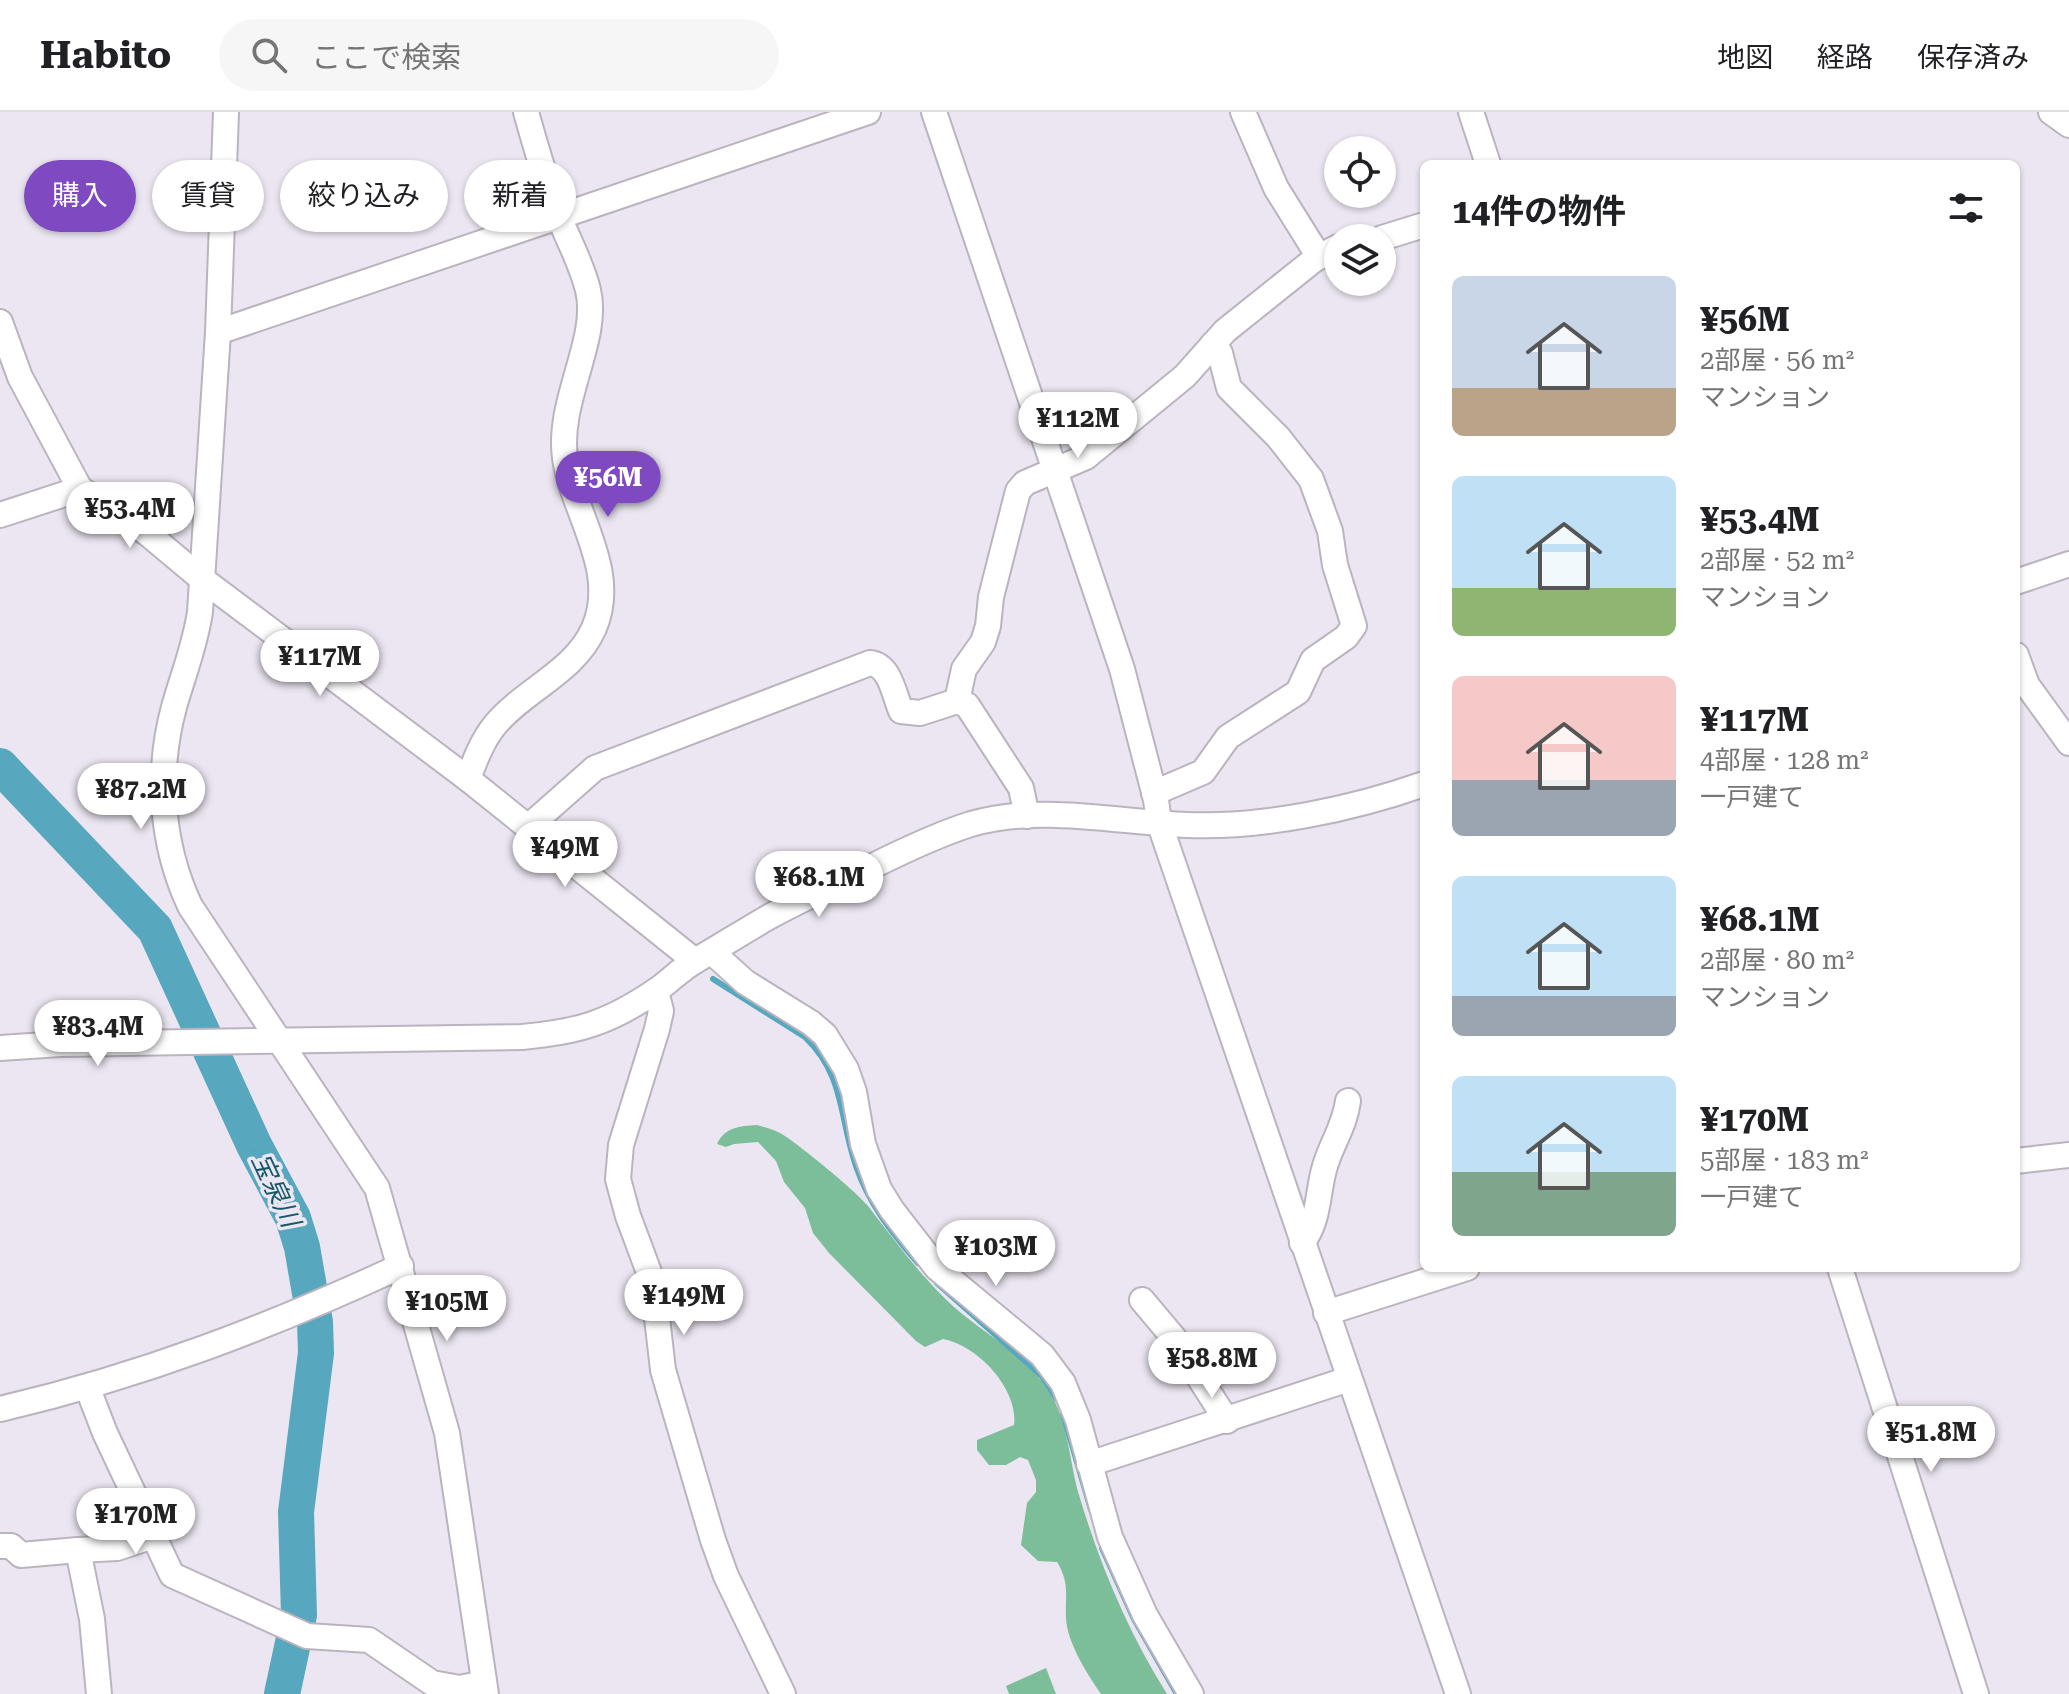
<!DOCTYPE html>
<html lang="ja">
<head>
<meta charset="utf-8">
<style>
	:root { --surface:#fff; --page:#f6f6f6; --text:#202124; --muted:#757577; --line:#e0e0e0; --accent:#7f4ac1 }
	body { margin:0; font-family:"Roboto Serif","Noto Sans JP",serif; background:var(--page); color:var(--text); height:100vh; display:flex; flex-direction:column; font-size:30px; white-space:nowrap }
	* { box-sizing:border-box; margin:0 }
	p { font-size:26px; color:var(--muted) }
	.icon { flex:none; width:44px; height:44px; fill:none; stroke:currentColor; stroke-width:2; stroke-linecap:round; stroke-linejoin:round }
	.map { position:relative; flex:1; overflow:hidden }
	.drawer { position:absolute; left:1420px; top:48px; width:600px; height:1112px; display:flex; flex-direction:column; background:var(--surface); border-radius:12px; box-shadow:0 2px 6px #0004 }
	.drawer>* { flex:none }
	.top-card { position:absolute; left:24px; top:48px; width:760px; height:72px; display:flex; gap:16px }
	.buttons { position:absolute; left:1324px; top:24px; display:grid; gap:16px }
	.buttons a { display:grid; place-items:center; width:72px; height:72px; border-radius:50%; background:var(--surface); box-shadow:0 2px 6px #0004; font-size:40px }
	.price { position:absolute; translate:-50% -68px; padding:0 18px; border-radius:28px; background:#fff; color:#222; font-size:26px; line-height:52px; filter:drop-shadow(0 2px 4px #0008) }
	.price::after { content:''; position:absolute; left:50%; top:48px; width:24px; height:18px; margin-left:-12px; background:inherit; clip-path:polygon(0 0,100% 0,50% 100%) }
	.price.current { background:var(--accent); color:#fff }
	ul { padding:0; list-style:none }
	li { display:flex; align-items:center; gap:24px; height:200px; padding:0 32px }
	li span { display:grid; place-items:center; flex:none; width:224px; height:160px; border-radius:12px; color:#555 }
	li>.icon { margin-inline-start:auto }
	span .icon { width:96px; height:96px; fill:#fffc; stroke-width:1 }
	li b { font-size:34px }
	h2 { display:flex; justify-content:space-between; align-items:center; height:96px; padding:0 32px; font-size:34px }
	.pill { padding:0 28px; border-radius:36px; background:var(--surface); box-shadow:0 2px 6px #0004; font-size:28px; line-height:72px }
	.pill.current { background:var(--accent); color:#fff }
	header { display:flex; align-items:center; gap:48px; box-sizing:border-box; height:112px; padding:0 40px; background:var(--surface); border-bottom:2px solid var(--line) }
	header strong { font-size:38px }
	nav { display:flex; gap:44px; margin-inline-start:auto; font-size:28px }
	.search { width:560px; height:72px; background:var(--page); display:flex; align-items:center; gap:20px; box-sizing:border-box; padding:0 28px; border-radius:44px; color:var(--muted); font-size:30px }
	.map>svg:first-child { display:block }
</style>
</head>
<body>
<header>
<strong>Habito</strong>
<div class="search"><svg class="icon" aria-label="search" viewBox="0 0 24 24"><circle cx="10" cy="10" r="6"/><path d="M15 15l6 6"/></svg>ここで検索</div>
<nav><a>地図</a><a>経路</a><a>保存済み</a></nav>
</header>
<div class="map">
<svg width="2069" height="1582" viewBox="0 0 2069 1582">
	<rect width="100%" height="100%" fill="#ebe6f1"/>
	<g fill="#7cbe9a">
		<path d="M757 1013C764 1015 773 1017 780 1021 795 1029 857 1080 868 1094 895 1129 921 1165 954 1195 987 1224 1036 1249 1055 1290 1069 1319 1070 1352 1079 1383 1100 1453 1128 1520 1167 1582H1101C1087 1562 1067 1530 1066 1506 1065 1483 1070 1471 1057 1450L1038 1449 1021 1433 1027 1391 1036 1380V1368L1028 1348 1020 1345 1006 1353H989L977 1338V1328L1014 1313C1019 1277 977 1233 943 1227L925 1235 916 1229 829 1141 813 1121 805 1096 784 1070 776 1049 758 1030 734 1032 726 1035 717 1032C725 1015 740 1014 757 1013Z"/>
		<path d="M1046 1556 1056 1582H1009L1006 1574Z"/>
	</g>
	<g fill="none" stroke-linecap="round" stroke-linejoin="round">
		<g stroke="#57a8be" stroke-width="6">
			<path d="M115 412 139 429"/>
			<path d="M713 867 805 925C845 963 839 1005 856 1054 869 1092 892 1121 918 1151"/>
			<path d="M937 1171 1042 1264 1057 1287"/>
			<path d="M1063 1302 1091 1398"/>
			<path d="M1102 1436 1134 1507 1177 1582"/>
		</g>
		<path stroke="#57a8be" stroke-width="36" d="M0 654 155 817 254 1033 293 1106 302 1135 315 1210 316 1241 296 1400 299 1503 282 1582"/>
		<g stroke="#bab4bf" stroke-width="28">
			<g id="minor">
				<path d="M226 0 218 220 200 500C195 534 183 563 174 595 156 662 161 732 190 794L377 1076 447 1321 486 1582"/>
				<path d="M934 0 1122 557 1156 688 1159 710 1458 1582"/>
				<path d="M1243 0 1276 76 1319 145"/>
				<path d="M1471 0 1488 52"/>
				<path d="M2051 0 2069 13"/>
				<path d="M1382 126 1424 113"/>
				<path d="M0 210 20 265 80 377 135 411 202 467 468 667 695 849"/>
				<path d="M218 220 868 0"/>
				<path d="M0 403 80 377"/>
				<path d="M2016 470 2069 452"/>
				<path d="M2016 543 2027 573 2069 631"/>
				<path d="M957 589 964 557 983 530 988 514 991 485 1018 379 1025 371 1086 345 1185 264 1225 219 1315 147 1338 135"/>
				<path d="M468 667C475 648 482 629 495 613 525 577 575 560 594 516 619 458 573 402 565 346 557 288 600 227 588 178 582 153 569 129 559 105 546 70 536 36 526 0"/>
				<path d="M1154 681 1203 660 1228 625 1298 580 1313 548 1346 525 1354 514 1335 453 1330 419 1311 367 1278 325 1229 276 1220 241 1213 232"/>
				<path d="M527 716 595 656 870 551C890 553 894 582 901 599L920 601 957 589 967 593 1021 676 1027 704"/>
				<path d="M713 841 745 870 811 911 825 923 846 957 854 980 863 1032 879 1077 892 1098 937 1156 1042 1243 1063 1271 1078 1308 1110 1425 1145 1503 1191 1582"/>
				<path d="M656 879 661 899 657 917 621 1033 618 1067 628 1104 653 1171 663 1258 713 1428 726 1464 783 1582"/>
				<path d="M0 936 60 932 522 925C578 920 609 911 657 878 670 869 681 857 695 849 719 835 743 820 767 806 801 787 836 772 871 755 903 739 936 723 971 712 1041 692 1116 710 1187 713 1263 716 1353 697 1424 672"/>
				<path d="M2016 1049 2069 1043"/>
				<path d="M1302 1131C1320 1108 1317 1080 1325 1054 1332 1031 1345 1013 1348 989"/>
				<path d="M1840 1156 1976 1582"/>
				<path d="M1142 1188 1174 1226 1227 1309"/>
				<path d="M1326 1201 1467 1156"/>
				<path d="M88 1277 105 1321 172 1463 307 1524 369 1528 432 1571 460 1576 484 1571"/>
				<path d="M0 1297C142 1264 269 1215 401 1154"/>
				<path d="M1089 1352 1349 1267"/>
				<path d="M0 1434H11L21 1443 78 1438 92 1507 99 1582"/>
				<path d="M78 1438 117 1436 153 1424"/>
			</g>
		</g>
		<use href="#minor" stroke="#fff" stroke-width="24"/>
	</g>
	<g text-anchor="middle" stroke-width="7" stroke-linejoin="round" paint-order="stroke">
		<g font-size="26" font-style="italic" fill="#145768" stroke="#ebe6f1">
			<text transform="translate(276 1078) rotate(65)" y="9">宝泉川</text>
		</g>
	</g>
</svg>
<div class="buttons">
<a><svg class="icon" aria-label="locate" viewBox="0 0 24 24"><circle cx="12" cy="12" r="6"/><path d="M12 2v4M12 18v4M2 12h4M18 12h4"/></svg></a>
<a><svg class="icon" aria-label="layers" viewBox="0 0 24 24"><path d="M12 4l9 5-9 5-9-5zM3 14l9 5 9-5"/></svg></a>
</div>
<b class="price" style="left:1078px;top:348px">¥112M</b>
<b class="price current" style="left:608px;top:407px">¥56M</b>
<b class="price" style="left:130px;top:438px">¥53.4M</b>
<b class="price" style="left:320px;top:586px">¥117M</b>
<b class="price" style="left:141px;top:719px">¥87.2M</b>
<b class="price" style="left:565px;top:777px">¥49M</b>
<b class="price" style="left:819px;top:807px">¥68.1M</b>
<b class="price" style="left:98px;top:956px">¥83.4M</b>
<b class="price" style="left:996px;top:1176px">¥103M</b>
<b class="price" style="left:684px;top:1225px">¥149M</b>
<b class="price" style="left:447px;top:1231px">¥105M</b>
<b class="price" style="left:1212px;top:1288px">¥58.8M</b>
<b class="price" style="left:1931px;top:1362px">¥51.8M</b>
<b class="price" style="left:136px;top:1444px">¥170M</b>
<div class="top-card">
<a class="pill current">購入</a>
<a class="pill">賃貸</a>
<a class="pill">絞り込み</a>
<a class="pill">新着</a>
</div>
<section class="drawer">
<h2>14件の物件<svg class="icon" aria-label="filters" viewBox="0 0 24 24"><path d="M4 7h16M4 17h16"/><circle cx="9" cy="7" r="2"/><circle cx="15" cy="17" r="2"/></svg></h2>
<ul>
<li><span style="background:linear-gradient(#c9d6e8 70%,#b9a48a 0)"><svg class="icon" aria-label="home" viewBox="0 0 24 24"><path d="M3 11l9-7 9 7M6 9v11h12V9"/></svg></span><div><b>¥56M</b><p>2部屋 · 56 m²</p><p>マンション</p></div></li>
<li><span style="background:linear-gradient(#bfe0f5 70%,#8fb573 0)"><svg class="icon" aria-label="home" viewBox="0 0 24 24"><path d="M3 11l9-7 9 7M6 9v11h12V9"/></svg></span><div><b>¥53.4M</b><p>2部屋 · 52 m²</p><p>マンション</p></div></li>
<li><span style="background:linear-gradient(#f6c9c9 65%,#9aa5b1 0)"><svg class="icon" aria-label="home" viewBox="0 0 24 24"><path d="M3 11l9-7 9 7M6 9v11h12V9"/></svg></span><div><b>¥117M</b><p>4部屋 · 128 m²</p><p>一戸建て</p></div></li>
<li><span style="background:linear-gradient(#bfe0f5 75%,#9aa5b1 0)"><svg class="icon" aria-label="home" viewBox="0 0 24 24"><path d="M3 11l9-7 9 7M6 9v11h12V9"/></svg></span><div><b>¥68.1M</b><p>2部屋 · 80 m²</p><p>マンション</p></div></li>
<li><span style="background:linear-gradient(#bfe0f5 60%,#7fa58c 0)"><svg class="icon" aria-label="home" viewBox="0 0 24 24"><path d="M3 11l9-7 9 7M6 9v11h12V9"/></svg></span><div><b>¥170M</b><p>5部屋 · 183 m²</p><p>一戸建て</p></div></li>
</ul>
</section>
</div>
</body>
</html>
